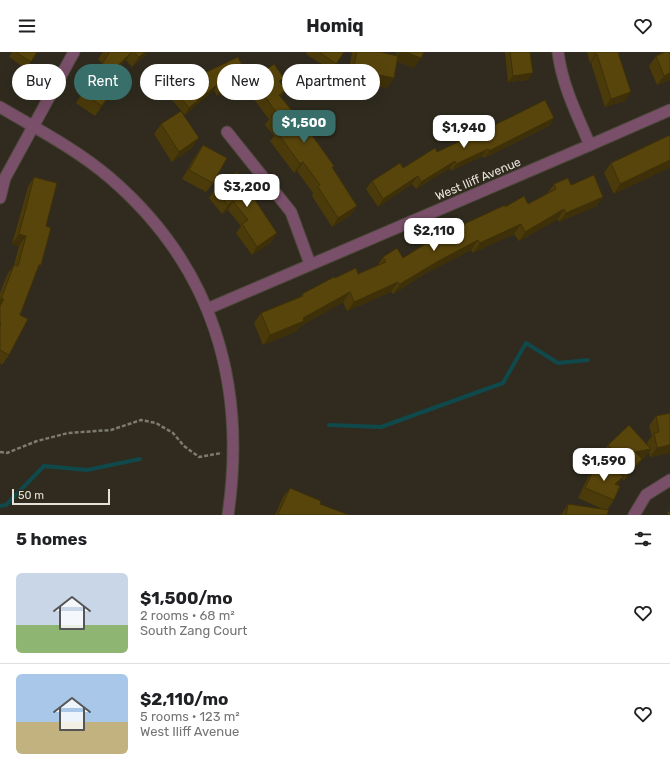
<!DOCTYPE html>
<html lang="en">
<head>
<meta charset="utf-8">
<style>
	:root { --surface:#fff; --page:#f2f2f2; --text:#202124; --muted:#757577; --line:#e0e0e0; --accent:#396f6b }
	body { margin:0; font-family:Rubik,sans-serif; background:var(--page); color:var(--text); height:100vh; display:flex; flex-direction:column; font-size:15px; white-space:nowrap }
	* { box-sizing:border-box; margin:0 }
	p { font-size:13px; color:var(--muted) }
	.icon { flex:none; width:22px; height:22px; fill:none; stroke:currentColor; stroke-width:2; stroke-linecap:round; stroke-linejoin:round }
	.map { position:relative; height:463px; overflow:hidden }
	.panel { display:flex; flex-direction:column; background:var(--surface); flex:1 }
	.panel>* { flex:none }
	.guide { position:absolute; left:12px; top:12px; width:400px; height:36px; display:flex; gap:8px }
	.scale { position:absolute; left:12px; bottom:10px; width:98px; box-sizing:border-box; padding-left:4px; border:2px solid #e4e1d9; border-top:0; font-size:11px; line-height:14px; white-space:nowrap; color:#e4e1d9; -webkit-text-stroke:3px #302b1e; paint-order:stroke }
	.price { position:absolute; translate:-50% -34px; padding:0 9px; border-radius:8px; background:#fff; color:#222; font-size:13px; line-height:26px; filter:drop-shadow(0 1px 2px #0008) }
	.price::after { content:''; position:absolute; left:50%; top:24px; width:12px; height:9px; margin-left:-6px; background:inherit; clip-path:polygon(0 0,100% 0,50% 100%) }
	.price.active { background:var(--accent); color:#fff }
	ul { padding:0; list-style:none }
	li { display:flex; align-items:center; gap:12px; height:100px; padding:0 16px }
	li+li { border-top:1px solid var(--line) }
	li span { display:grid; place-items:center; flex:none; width:112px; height:80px; border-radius:6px; color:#555 }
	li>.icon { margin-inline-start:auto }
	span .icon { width:48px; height:48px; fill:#fffc; stroke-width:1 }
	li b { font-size:17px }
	h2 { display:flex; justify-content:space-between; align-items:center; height:48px; padding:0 16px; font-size:17px }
	.chip { padding:0 14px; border-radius:18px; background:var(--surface); box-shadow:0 4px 16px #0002; font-size:14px; line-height:36px }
	.chip.active { background:var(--accent); color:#fff }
	header { display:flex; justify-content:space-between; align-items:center; height:52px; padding:0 16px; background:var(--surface); font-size:18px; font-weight:700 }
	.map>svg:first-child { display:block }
</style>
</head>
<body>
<header><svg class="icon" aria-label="menu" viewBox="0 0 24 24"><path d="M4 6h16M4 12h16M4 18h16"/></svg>Homiq<svg class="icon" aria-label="heart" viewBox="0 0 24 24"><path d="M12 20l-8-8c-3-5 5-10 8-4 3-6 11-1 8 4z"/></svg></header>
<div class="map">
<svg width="670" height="463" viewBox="0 0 670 463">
	<rect width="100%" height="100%" fill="#302b1e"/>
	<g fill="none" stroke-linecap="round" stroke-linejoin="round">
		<g stroke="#10494c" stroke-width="4">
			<path d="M329 373 381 375 503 331 526 291 558 311 588 308"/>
			<path d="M0 454 6 453 44 414 87 418 140 407"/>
		</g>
		<g stroke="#4d483c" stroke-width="13">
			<g id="minor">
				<path d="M558 0C562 33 577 63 590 93"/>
				<path d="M227 80 291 160 310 212"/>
				<path d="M0 146 5 126 74 0"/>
				<path d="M207 257 590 93 670 58"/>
				<path d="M634 463 646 443 670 428"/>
			</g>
		</g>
		<g stroke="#4d483c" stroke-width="13">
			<path id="tertiary" d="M0 55C37 77 76 97 109 125 213 214 247 331 228 463"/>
		</g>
		<path stroke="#7e7a6f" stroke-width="2.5" stroke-dasharray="4 2" stroke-linecap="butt" d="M0 400 7 401 37 389 68 381 111 378 141 368 156 371 173 381 184 394 199 405 222 401"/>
		<use href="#minor" stroke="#7a4f69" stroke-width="11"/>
		<use href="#tertiary" stroke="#7a4f69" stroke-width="11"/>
	</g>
	<g fill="#4c3b0a">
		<path d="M12 0H37L26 17 9 5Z"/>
		<path d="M103 0H147L145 3 132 15 126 8 115 19 102 54 95 64 76 51 102 11 98 7Z"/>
		<path d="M307 0H344L332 19 306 2Z"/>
		<path d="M352 0H380L396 3 397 0H424L414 16 397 9 394 26 387 36 347 28Z"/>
		<path d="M505 0H530L528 28 508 30Z"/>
		<path d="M587 0H620L618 2 625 49 605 55 591 11H590Z"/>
		<path d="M663 0H670V28L657 33 649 14 656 4 662 1Z"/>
		<path d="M198 24 243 31 217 44 214 38 185 63 166 41 171 34 186 31Z"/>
		<path d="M253 28 281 31 286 38 281 45 334 114 332 116 351 163 332 175 312 144 313 141 297 119 294 121 270 89 274 84 265 73 269 67 246 37Z"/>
		<path d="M554 66 549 74 484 106 483 104 451 119 450 116 416 137 412 132 378 155 366 137 372 129 403 116 437 100Z"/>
		<path d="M161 72 192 96 172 110 154 82Z"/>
		<path d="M670 83V115L614 142 604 121 611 111Z"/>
		<path d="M203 93 213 131 206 140 182 127 196 103Z"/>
		<path d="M34 125 46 174 36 221 20 263 9 303 2 313 0 311V241L7 223 14 213 19 194 12 192 28 135Z"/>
		<path d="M554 132 571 133 603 145 596 154 559 170 558 167 519 189 514 182 473 201 471 198 428 220 393 242 391 240 347 259 343 250 301 274 297 279 263 293 254 271 261 261 301 244 302 242 335 226 358 222 377 214 383 205 403 206 426 191 429 188 505 155 528 152 547 142Z"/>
		<path d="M215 137 256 149 272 190 252 203 236 181 241 174 228 158 222 162 209 146Z"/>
		<path d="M656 364 669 401 650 405 649 399 644 407H642L635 417 624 428 622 426 618 433 614 448 607 458V463H561L568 452 605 458 578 446 590 421 597 411 617 421 601 403 608 393 648 394 647 391 652 384 649 374Z"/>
		<path d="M290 436 320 452 349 463H275L283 445Z"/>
	</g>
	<g fill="#3e3008">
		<path d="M132 0 126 8 106 27 113 18Z"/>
		<path d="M145 0H147L145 3 132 15 139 5Z"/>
		<path d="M399 0H406L421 6 414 16 394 7Z"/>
		<path d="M597 2 591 11H590L595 3Z"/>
		<path d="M353 18 394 26 387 36 347 28Z"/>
		<path d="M533 21 528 28 508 30 513 24Z"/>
		<path d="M670 21V28L657 33 664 24Z"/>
		<path d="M248 25 243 31 217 44 221 37Z"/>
		<path d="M219 31 214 38 185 63 189 56Z"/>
		<path d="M286 38 279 47V43Z"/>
		<path d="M631 40 625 49 605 55 611 47Z"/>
		<path d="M554 66 549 74 484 106 489 99Z"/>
		<path d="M199 86 192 96 172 110 179 100Z"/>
		<path d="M488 97 483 104 451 119 456 112Z"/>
		<path d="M670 108V115L614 142 620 132Z"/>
		<path d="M455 109 450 116 416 137 421 130Z"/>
		<path d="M303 110 297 119 294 121 300 112Z"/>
		<path d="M418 124 412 132 378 155 383 147Z"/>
		<path d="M603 145 596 154 559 170 566 161Z"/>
		<path d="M233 149 228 158 222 162 228 153Z"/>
		<path d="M357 154 351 163 332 175 338 166Z"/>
		<path d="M564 157 558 167 519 189 525 180Z"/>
		<path d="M521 172 514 182 473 201 480 191Z"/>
		<path d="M277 181 272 190 252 203 257 195Z"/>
		<path d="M19 182 26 184 19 194 12 192Z"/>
		<path d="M478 188 471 198 428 220 393 242 400 232 435 211Z"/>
		<path d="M39 213H41L34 223Z"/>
		<path d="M398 230 391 240 347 259 354 250Z"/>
		<path d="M350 240 343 250 301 274 297 279 263 293 270 283 303 266Z"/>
		<path d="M1 247H4L0 253V248Z"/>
		<path d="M670 391V400L669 401 650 405 657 396Z"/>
		<path d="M651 397 644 407 628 410 635 400Z"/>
		<path d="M642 407 635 417 624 428 631 418Z"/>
		<path d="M624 424 617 434 615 432Z"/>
	</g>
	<g fill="#58450c" stroke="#3e3008">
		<path d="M16 0H37L31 10Z"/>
		<path d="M108 0H132L113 18 122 24 102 54 83 42 109 1Z"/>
		<path d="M134 0H145L139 5Z"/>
		<path d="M319 0H344L336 12Z"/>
		<path d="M357 0H380L398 4 394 26 353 18Z"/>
		<path d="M406 0H424L421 6Z"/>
		<path d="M510 0H530L533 21 513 24Z"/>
		<path d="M595 0H618L631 40 611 47 597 2 595 3Z"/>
		<path d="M665 0H670V21L664 24 656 4Z"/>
		<path d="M238 5 248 25 221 37 219 31 189 56 171 34 182 25 186 31 197 22 198 24Z"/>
		<path d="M274 12 284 26 279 29 286 38 279 43 309 79 334 114 332 115 357 154 338 166 318 135 320 133 303 110 300 112 277 80 281 76 271 64 276 60 253 28Z"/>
		<path d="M545 48 554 66 489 99 488 97 456 112 455 109 421 130 418 124 383 147 372 129 400 111 403 116 435 96 437 100 513 64Z"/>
		<path d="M181 59 199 86 179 100 161 72Z"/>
		<path d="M670 83V108L620 132 611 111Z"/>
		<path d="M203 93 227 106 213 131 189 118Z"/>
		<path d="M237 120 258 146 255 148 277 181 257 195 242 172 248 168 233 149 228 153 215 137Z"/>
		<path d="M594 123 603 145 566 161 564 157 525 180 521 172 480 191 478 188 435 211 400 232 398 230 354 250 350 240 303 266 304 269 270 283 261 261 303 244 302 242 334 225 335 226 356 216 358 222 386 210 383 205 397 196 403 206 430 189 429 188 461 171 462 173 505 153V155L524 144 528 152 556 137 554 132 568 126 571 133Z"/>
		<path d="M34 125 57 131 46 174 51 176 41 213H39L20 263 28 267 9 303 0 298V274L1 271H0V254L4 247H1L14 213 18 214 26 184 19 182Z"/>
		<path d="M670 361V393L657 396 654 381 659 380 656 364Z"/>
		<path d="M629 373 651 397 635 400 642 407 631 418 608 393Z"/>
		<path d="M597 411 624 424 615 432 620 434 614 448 585 436Z"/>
		<path d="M290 436 321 449 320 452 349 463H282L278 462Z"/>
		<path d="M568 452 609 458 607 463H566Z"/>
		<path d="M670 459V463H668L667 460Z"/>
	</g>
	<g text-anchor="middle" stroke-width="3.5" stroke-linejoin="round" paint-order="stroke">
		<g font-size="12" fill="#e4e1d9" stroke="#302b1e">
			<text transform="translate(478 127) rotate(-23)" y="4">West Iliff Avenue</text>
		</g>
	</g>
</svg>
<div class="scale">50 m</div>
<b class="price active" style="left:304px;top:92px">$1,500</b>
<b class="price" style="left:464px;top:97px">$1,940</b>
<b class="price" style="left:247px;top:156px">$3,200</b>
<b class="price" style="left:434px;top:200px">$2,110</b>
<b class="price" style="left:604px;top:430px">$1,590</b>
<div class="guide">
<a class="chip">Buy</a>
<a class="chip active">Rent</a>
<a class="chip">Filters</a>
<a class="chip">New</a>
<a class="chip">Apartment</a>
</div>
</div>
<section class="panel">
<h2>5 homes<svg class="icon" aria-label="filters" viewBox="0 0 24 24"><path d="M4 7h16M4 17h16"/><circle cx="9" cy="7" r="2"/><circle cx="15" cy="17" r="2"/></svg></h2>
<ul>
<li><span style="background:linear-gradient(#c9d6e8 65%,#8fb573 0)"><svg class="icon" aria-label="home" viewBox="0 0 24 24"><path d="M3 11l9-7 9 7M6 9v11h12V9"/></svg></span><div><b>$1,500/mo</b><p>2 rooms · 68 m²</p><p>South Zang Court</p></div><svg class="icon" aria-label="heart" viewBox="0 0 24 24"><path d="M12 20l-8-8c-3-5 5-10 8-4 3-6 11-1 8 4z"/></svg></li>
<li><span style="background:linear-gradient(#a9c7e8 60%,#c2b280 0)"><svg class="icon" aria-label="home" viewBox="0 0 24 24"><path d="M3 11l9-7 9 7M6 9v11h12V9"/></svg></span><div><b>$2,110/mo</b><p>5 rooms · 123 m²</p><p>West Iliff Avenue</p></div><svg class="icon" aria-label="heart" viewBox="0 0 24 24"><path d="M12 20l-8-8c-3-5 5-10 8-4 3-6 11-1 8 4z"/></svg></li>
</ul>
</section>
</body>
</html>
